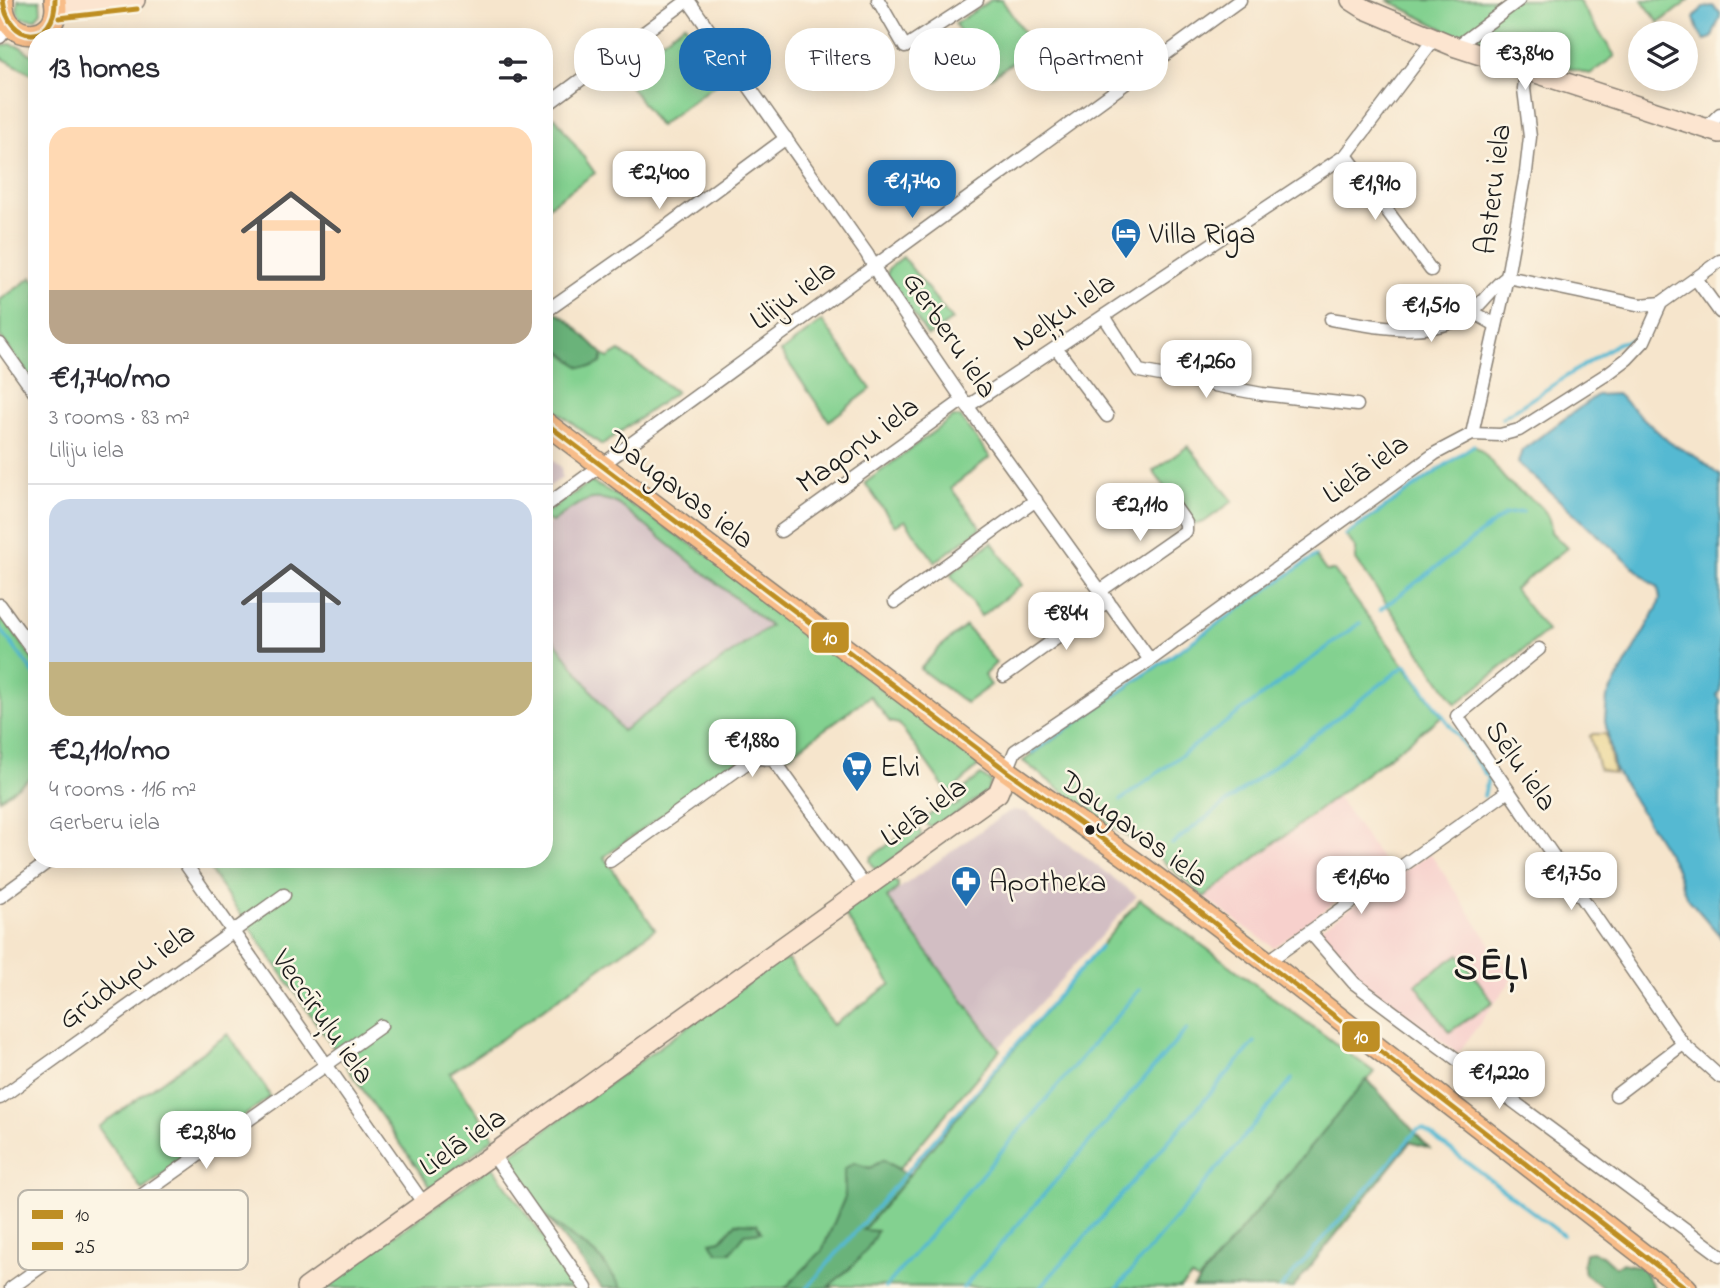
<!DOCTYPE html>
<html lang="en">
<head>
<meta charset="utf-8">
<style>
	:root { --surface:#fff; --page:#f7f7f7; --text:#2b2b33; --muted:#7c7c81; --line:#e1e1e2; --accent:#1f6fb2 }
	body { margin:0; font-family:"Indie Flower",sans-serif; background:var(--page); color:var(--text); height:100vh; display:flex; flex-direction:column; font-size:26px; white-space:nowrap }
	* { box-sizing:border-box; margin:0 }
	p { font-size:23px; color:var(--muted) }
	.icon { flex:none; width:38px; height:38px; fill:none; stroke:currentColor; stroke-width:2; stroke-linecap:round; stroke-linejoin:round }
	.map { position:relative; flex:1; overflow:hidden }
	.drawer { position:absolute; left:28px; top:28px; width:525px; height:840px; display:flex; flex-direction:column; background:var(--surface); border-radius:28px; box-shadow:0 4px 18px #0003 }
	.drawer>* { flex:none }
	.banner { position:absolute; left:574px; top:28px; width:665px; height:63px; display:flex; gap:14px }
	.fabs { position:absolute; left:1628px; top:21px; display:grid; gap:14px }
	.fabs a { display:grid; place-items:center; width:70px; height:70px; border-radius:50%; background:var(--surface); box-shadow:0 4px 18px #0003; font-size:35px }
	.price { position:absolute; translate:-50% -60px; padding:0 16px; border-radius:14px; background:#fff; color:#222; font-size:23px; line-height:46px; filter:drop-shadow(0 2px 4px #0008) }
	.price::after { content:''; position:absolute; left:50%; top:42px; width:21px; height:16px; margin-left:-10px; background:inherit; clip-path:polygon(0 0,100% 0,50% 100%) }
	.price.on { background:var(--accent); color:#fff }
	ul { padding:0; list-style:none }
	li { display:grid; align-content:center; gap:14px; height:371px; padding:0 21px }
	li+li { border-top:2px solid var(--line) }
	li span { display:grid; place-items:center; height:217px; border-radius:21px; color:#555 }
	li>.icon { margin-inline-start:auto }
	span .icon { width:126px; height:126px; fill:#fffc; stroke-width:1 }
	li b { font-size:30px }
	h2 { display:flex; justify-content:space-between; align-items:center; height:84px; padding:0 21px; font-size:30px }
	.tag { padding:0 24px; border-radius:28px; background:var(--surface); box-shadow:0 4px 18px #0003; font-size:24px; line-height:63px }
	.tag.on { background:var(--accent); color:#fff }
	.map>svg:first-child { display:block }
</style>
</head>
<body>
<div class="map">
<svg width="1720" height="1288" viewBox="0 0 1720 1288">
	<rect width="100%" height="100%" fill="#fcf5e5"/>
	<filter id="ink" filterUnits="userSpaceOnUse"><feTurbulence type="fractalNoise" baseFrequency=".0143" numOctaves="2"/><feDisplacementMap in="SourceGraphic" scale="14" xChannelSelector="R" yChannelSelector="G"/><feConvolveMatrix kernelMatrix="1 2 1 2 8 2 1 2 1" color-interpolation-filters="sRGB"/></filter>
	<filter id="wash" filterUnits="userSpaceOnUse"><feTurbulence type="fractalNoise" baseFrequency=".00686" numOctaves="4" result="noise"/><feDisplacementMap in="SourceGraphic" scale="28" xChannelSelector="R" yChannelSelector="G"/><feGaussianBlur stdDeviation="1.57" result="paint"/><feColorMatrix in="noise" values="0 0 0 0 0 0 0 0 0 0 0 0 0 0 0 0 0 1.4 0 .05"/><feComposite in="paint" operator="in"/></filter>
	<g filter="url(#wash)">
		<rect width="100%" height="100%" fill="#f6e5cc"/>
		<g fill="#f7d0cc">
			<path d="M1337 796 1385 864 1274 948 1204 897Z"/>
			<path d="M1430 853 1513 978 1458 1053 1360 980 1316 932Z"/>
		</g>
		<g fill="#d2bec3">
			<path d="M544 454 561 467 562 478 544 490Z"/>
			<path d="M594 498H608L621 506 770 626 622 731 544 627V527L584 501Z"/>
			<path d="M1013 810 1026 812 1137 896 999 1048 886 898 1000 817Z"/>
		</g>
		<g fill="#83d190" stroke="#507656" stroke-width="2">
			<path d="M18 0H40L41 12 35 19 22 18 17 11Z"/>
			<path d="M991 0H1002L1034 48 989 78 955 24Z"/>
			<path d="M1387 0H1578L1615 56 1590 74 1465 40Z"/>
			<path d="M1642 0H1689L1659 23Z"/>
			<path d="M685 24 721 80 659 126 619 71Z"/>
			<path d="M10 44 21 47 37 59V77L0 57V46Z"/>
			<path d="M555 117 595 173 544 209V125Z"/>
			<path d="M903 257 952 320 928 336 887 275 889 268Z"/>
			<path d="M32 277 37 283V387L0 336V300Z"/>
			<path d="M822 321 871 389 829 421 781 352Z"/>
			<path d="M544 334 552 344 602 354 608 358 620 351 676 392 602 445 544 402Z"/>
			<path d="M953 417H960L990 457 951 488 981 528 935 562 905 520 895 526 865 483Z"/>
			<path d="M1474 445C1489 455 1495 469 1507 481 1524 498 1551 503 1551 532L1567 548 1514 589 1547 631 1456 704 1356 560V549L1346 535Z"/>
			<path d="M1188 446 1233 501 1204 522 1193 525 1153 471Z"/>
			<path d="M591 482 613 493 709 556 979 765 949 794 899 724 890 722 870 696 791 754 783 757 775 750 759 746 604 857 655 929 503 1038 450 1073 494 1137 432 1189 202 859H544V627L622 731 770 626 621 506C592 489 576 505 552 522L545 520 544 515 547 512Z"/>
			<path d="M992 542 1022 585 981 616 950 574Z"/>
			<path d="M1315 556 1326 571H1334L1442 716 1204 897 1156 855 1092 814 1023 761Z"/>
			<path d="M0 613 37 665V773L0 799Z"/>
			<path d="M966 626 996 663 984 675 991 685 966 703 920 669 939 648Z"/>
			<path d="M981 775 991 782 988 791 938 827 928 826 923 820 949 800 953 807 960 803 956 795Z"/>
			<path d="M916 825 921 833V837L877 871 870 861 871 857Z"/>
			<path d="M892 880 898 883V888L887 898 1000 1050 899 1169 884 1160 870 1168 854 1163 844 1169 845 1197 822 1251 785 1288H622L599 1257 548 1219 509 1170 504 1162 505 1159 777 962 788 960 833 1025 891 984 843 912Z"/>
			<path d="M1140 899 1374 1072 1198 1281 1191 1277 1180 1288 828 1286 851 1268 862 1231Z"/>
			<path d="M1459 954 1493 1002 1449 1032 1416 984Z"/>
			<path d="M228 1034 266 1088 270 1097 142 1190 98 1127Z"/>
			<path d="M492 1166 580 1288H321Z"/>
		</g>
		<g fill="#6ab37a" stroke="#43684b" stroke-width="2">
			<path d="M556 312 568 320 603 354 601 363 593 367H580L552 344 544 334V316Z"/>
			<path d="M1367 1079 1429 1148 1410 1142 1293 1288H1193Z"/>
			<path d="M883 1160 909 1176 863 1230 877 1231C868 1254 848 1270 829 1286L832 1288H785L822 1251 845 1197 844 1169 854 1163 870 1168Z"/>
			<path d="M548 1219 599 1257 622 1288H602Z"/>
			<path d="M736 1223 757 1224 761 1232 745 1234 731 1252H717L711 1242 721 1240Z"/>
			<path d="M1591 1252 1602 1255 1615 1267 1621 1263 1642 1267 1654 1288H1604L1585 1274 1583 1264 1585 1253Z"/>
		</g>
		<path fill="#eeda9e" stroke="#857b5d" stroke-width="2" d="M1593 734H1606L1614 774 1599 769 1590 736Z"/>
		<g fill="#54b9d2" stroke="#386a77" stroke-width="2">
			<path d="M1713 6 1720 13V16L1712 38 1705 40 1698 31 1694 18 1703 7Z"/>
			<path d="M1617 394 1669 442 1698 458 1720 476V690L1717 695 1720 700V936L1686 896 1674 864 1615 770 1605 721 1607 697 1657 608 1660 599 1658 587 1651 583 1518 463 1522 450 1597 395Z"/>
		</g>
		<g fill="none" stroke-linecap="round" stroke-linejoin="round">
			<g stroke="#54b9d2" stroke-width="3.5">
				<path d="M1502 418 1618 343 1632 340"/>
				<path d="M1346 535 1474 445"/>
				<path d="M1380 610 1506 514 1523 512"/>
				<path d="M0 628 37 678"/>
				<path d="M1032 753 1315 556"/>
				<path d="M1121 800 1360 623"/>
				<path d="M1172 844 1406 665 1488 778 1484 796"/>
				<path d="M807 1288 1101 946"/>
				<path d="M885 1288 1139 990"/>
				<path d="M963 1288 1187 1029"/>
				<path d="M1040 1288 1255 1042"/>
				<path d="M1117 1288 1292 1079"/>
				<path d="M1281 1288 1417 1130 1423 1129 1563 1235"/>
			</g>
		</g>
	</g>
	<g filter="url(#ink)">
		<g fill="none" stroke-linecap="round" stroke-linejoin="round">
			<g stroke="#898074" stroke-width="15">
				<g id="street">
					<path d="M688 0 867 254 882 281 963 400 1150 660"/>
					<path d="M878 0 905 47 977 0"/>
					<path d="M0 37 9 26"/>
					<path d="M1456 47 1519 0"/>
					<path d="M544 107 688 0"/>
					<path d="M1710 130 1711 123 1720 114"/>
					<path d="M1346 155 1431 270"/>
					<path d="M1696 279 1720 312"/>
					<path d="M549 309 667 226 786 138"/>
					<path d="M1471 311 1496 325"/>
					<path d="M1104 316 1139 371 1262 394 1357 405"/>
					<path d="M1331 319C1374 326 1433 340 1471 312 1485 301 1493 286 1507 277L1641 305 1661 303"/>
					<path d="M0 344 37 396"/>
					<path d="M1056 348 1107 416"/>
					<path d="M968 406 1346 155 1434 39"/>
					<path d="M1472 434 1507 277 1526 172 1530 137 1524 89 1526 72"/>
					<path d="M544 507 1240 0"/>
					<path d="M781 531 963 400"/>
					<path d="M1100 591 1186 531V523L1165 493"/>
					<path d="M895 602 1036 500"/>
					<path d="M0 605 37 656"/>
					<path d="M1539 649 1457 716 1683 1044 1720 1077"/>
					<path d="M1004 676 1108 601"/>
					<path d="M1007 771 1015 751 1150 660 1436 453 1472 434 1500 435 1519 430 1607 374 1627 359 1644 341 1661 303 1720 261"/>
					<path d="M182 859 424 1204"/>
					<path d="M610 861 748 762 760 758 773 760 779 767 866 888"/>
					<path d="M0 897 52 859"/>
					<path d="M1310 932 1354 983 1720 1255"/>
					<path d="M1267 962 1508 791"/>
					<path d="M1616 1095 1683 1044"/>
					<path d="M0 1098 284 895"/>
					<path d="M493 1155 586 1288"/>
					<path d="M11 1288 381 1026"/>
				</g>
			</g>
			<g stroke="#898074" stroke-width="22">
				<g id="secondary">
					<path d="M1351 0 1365 9 1456 47 1720 133"/>
					<path d="M57 9C83 3 109 6 135 0"/>
					<path d="M306 1288 998 793 1007 771"/>
				</g>
			</g>
			<g stroke="#898074" stroke-width="24">
				<g id="primary">
					<path d="M3 0C0 46 64 44 55 0"/>
					<path d="M544 422 1007 771 1147 871 1267 962 1686 1288"/>
				</g>
			</g>
			<use href="#street" stroke="#fff" stroke-width="12"/>
			<use href="#secondary" stroke="#fce5d0" stroke-width="19"/>
			<use href="#primary" stroke="#f8bd89" stroke-width="21"/>
			<g stroke="#fcf5e5" stroke-width="10">
				<g id="bus-1">
					<path d="M3 0C8 45 56 46 55 0"/>
					<path d="M544 422 1007 771 1147 871 1686 1288"/>
				</g>
			</g>
			<g stroke="#fcf5e5" stroke-width="10">
				<path id="bus-2" d="M59 18 137 9"/>
			</g>
			<use href="#bus-1" stroke="#be8e24" stroke-width="5"/>
			<use href="#bus-2" stroke="#be8e24" stroke-width="5"/>
		</g>
	</g>
	<defs>
		<g id="hotel-pin" transform="scale(1.575)"><path d="M0 17L-7.5 6A9.5 9.5 0 1 1 7.5 6Z" fill="#1f6fb2" stroke="#fcf5e5"/><path d="M-6-4.5h1.5V1H6V5H4.5V3h-9V5H-6ZM-4 0a1.8 1.8 0 1 1 3.6 0ZM.5 0V-2.5h3Q6-2.5 6 0Z" fill="#fff"/></g>
		<g id="supermarket-pin" transform="scale(1.575)"><path d="M0 17L-7.5 6A9.5 9.5 0 1 1 7.5 6Z" fill="#1f6fb2" stroke="#fcf5e5"/><path d="M-6-5.5h2.5l.6 2H6L4.5 2H-2.5L-4.4-4H-6ZM-1.5 3.2a1.3 1.3 0 1 0 .1 0ZM3 3.2a1.3 1.3 0 1 0 .1 0Z" fill="#fff"/></g>
		<g id="pharmacy-pin" transform="scale(1.575)"><path d="M0 17L-7.5 6A9.5 9.5 0 1 1 7.5 6Z" fill="#1f6fb2" stroke="#fcf5e5"/><path d="M-2-6h4v4h4v4h-4v4h-4v-4h-4v-4h4Z" fill="#fff"/></g>
	</defs>
	<g fill-rule="evenodd">
		<use href="#hotel-pin" x="1126" y="233"/>
		<use href="#supermarket-pin" x="857" y="766"/>
		<use href="#pharmacy-pin" x="966" y="881"/>
	</g>
	<circle fill="#1c1c1c" stroke="#fcf5e5" stroke-width="2.5" cx="1090" cy="830" r="6"/>
	<g text-anchor="middle" stroke-width="5" stroke-linejoin="round" paint-order="stroke">
		<g font-size="30" fill="#1c1c1c" stroke="#fcf5e5">
			<text transform="translate(1492 189) rotate(-83)" y="10">Asteru iela</text>
			<text transform="translate(792 294) rotate(-36)" y="10">Liliju iela</text>
			<text transform="translate(1063 311) rotate(-34)" y="10">Neļķu iela</text>
			<text transform="translate(951 334) rotate(56)" y="10">Gerberu iela</text>
			<text transform="translate(857 444) rotate(-36)" y="10">Magoņu iela</text>
			<text transform="translate(1365 468) rotate(-36)" y="10">Lielā iela</text>
			<text transform="translate(681 489) rotate(37)" y="10">Daugavas iela</text>
			<text transform="translate(1522 765) rotate(55)" y="10">Sēļu iela</text>
			<text transform="translate(923 811) rotate(-36)" y="10">Lielā iela</text>
			<text transform="translate(1135 828) rotate(36)" y="10">Daugavas iela</text>
			<text transform="translate(126 975) rotate(-36)" y="10">Grūdupu iela</text>
			<text transform="translate(324 1016) rotate(55)" y="10">Veccīruļu iela</text>
			<text transform="translate(462 1141) rotate(-35)" y="10">Lielā iela</text>
		</g>
		<g font-size="30" fill="#1c1c1c" stroke="#fcf5e5" text-anchor="start">
			<text x="1149" y="243">Villa Riga</text>
			<text x="880" y="776">Elvi</text>
			<text x="989" y="891">Apotheka</text>
		</g>
		<g font-size="37" font-weight="bold" letter-spacing="2" fill="#1c1c1c" stroke="#fcf5e5">
			<text x="1492" y="979">SĒĻI</text>
		</g>
	</g>
	<rect x="18" y="1190" width="230" height="80" rx="10" fill="#fcf5e5" stroke="#b9b4a9" stroke-width="2"/>
	<rect x="32" y="1210" width="31" height="9" fill="#be8e24"/>
	<rect x="32" y="1242" width="31" height="8" fill="#be8e24"/>
	<g font-size="19" fill="#1c1c1c">
		<text x="75" y="1221">10</text>
		<text x="75" y="1253">25</text>
	</g>
	<g stroke="#fcf5e5" stroke-width="2.5">
		<rect x="810" y="621" width="40" height="33" rx="7" fill="#be8e24"/>
		<rect x="1341" y="1020" width="40" height="33" rx="7" fill="#be8e24"/>
	</g>
	<g font-size="19" text-anchor="middle" font-weight="bold" fill="#fff">
		<text x="830" y="644">10</text>
		<text x="1361" y="1043">10</text>
	</g>
</svg>
<div class="fabs">
<a><svg class="icon" aria-label="layers" viewBox="0 0 24 24"><path d="M12 4l9 5-9 5-9-5zM3 14l9 5 9-5"/></svg></a>
</div>
<b class="price" style="left:1525px;top:92px">€3,840</b>
<b class="price" style="left:659px;top:211px">€2,400</b>
<b class="price on" style="left:912px;top:220px">€1,740</b>
<b class="price" style="left:1375px;top:222px">€1,910</b>
<b class="price" style="left:1431px;top:344px">€1,510</b>
<b class="price" style="left:1206px;top:400px">€1,260</b>
<b class="price" style="left:1140px;top:543px">€2,110</b>
<b class="price" style="left:1066px;top:652px">€844</b>
<b class="price" style="left:752px;top:779px">€1,880</b>
<b class="price" style="left:1571px;top:912px">€1,750</b>
<b class="price" style="left:1361px;top:916px">€1,640</b>
<b class="price" style="left:1499px;top:1111px">€1,220</b>
<b class="price" style="left:206px;top:1171px">€2,840</b>
<div class="banner">
<a class="tag">Buy</a>
<a class="tag on">Rent</a>
<a class="tag">Filters</a>
<a class="tag">New</a>
<a class="tag">Apartment</a>
</div>
<section class="drawer">
<h2>13 homes<svg class="icon" aria-label="filters" viewBox="0 0 24 24"><path d="M4 7h16M4 17h16"/><circle cx="9" cy="7" r="2"/><circle cx="15" cy="17" r="2"/></svg></h2>
<ul>
<li><span style="background:linear-gradient(#ffd9b3 75%,#b9a48a 0)"><svg class="icon" aria-label="home" viewBox="0 0 24 24"><path d="M3 11l9-7 9 7M6 9v11h12V9"/></svg></span><div><b>€1,740/mo</b><p>3 rooms · 83 m²</p><p>Liliju iela</p></div></li>
<li><span style="background:linear-gradient(#c9d6e8 75%,#c2b280 0)"><svg class="icon" aria-label="home" viewBox="0 0 24 24"><path d="M3 11l9-7 9 7M6 9v11h12V9"/></svg></span><div><b>€2,110/mo</b><p>4 rooms · 116 m²</p><p>Gerberu iela</p></div></li>
</ul>
</section>
</div>
</body>
</html>
